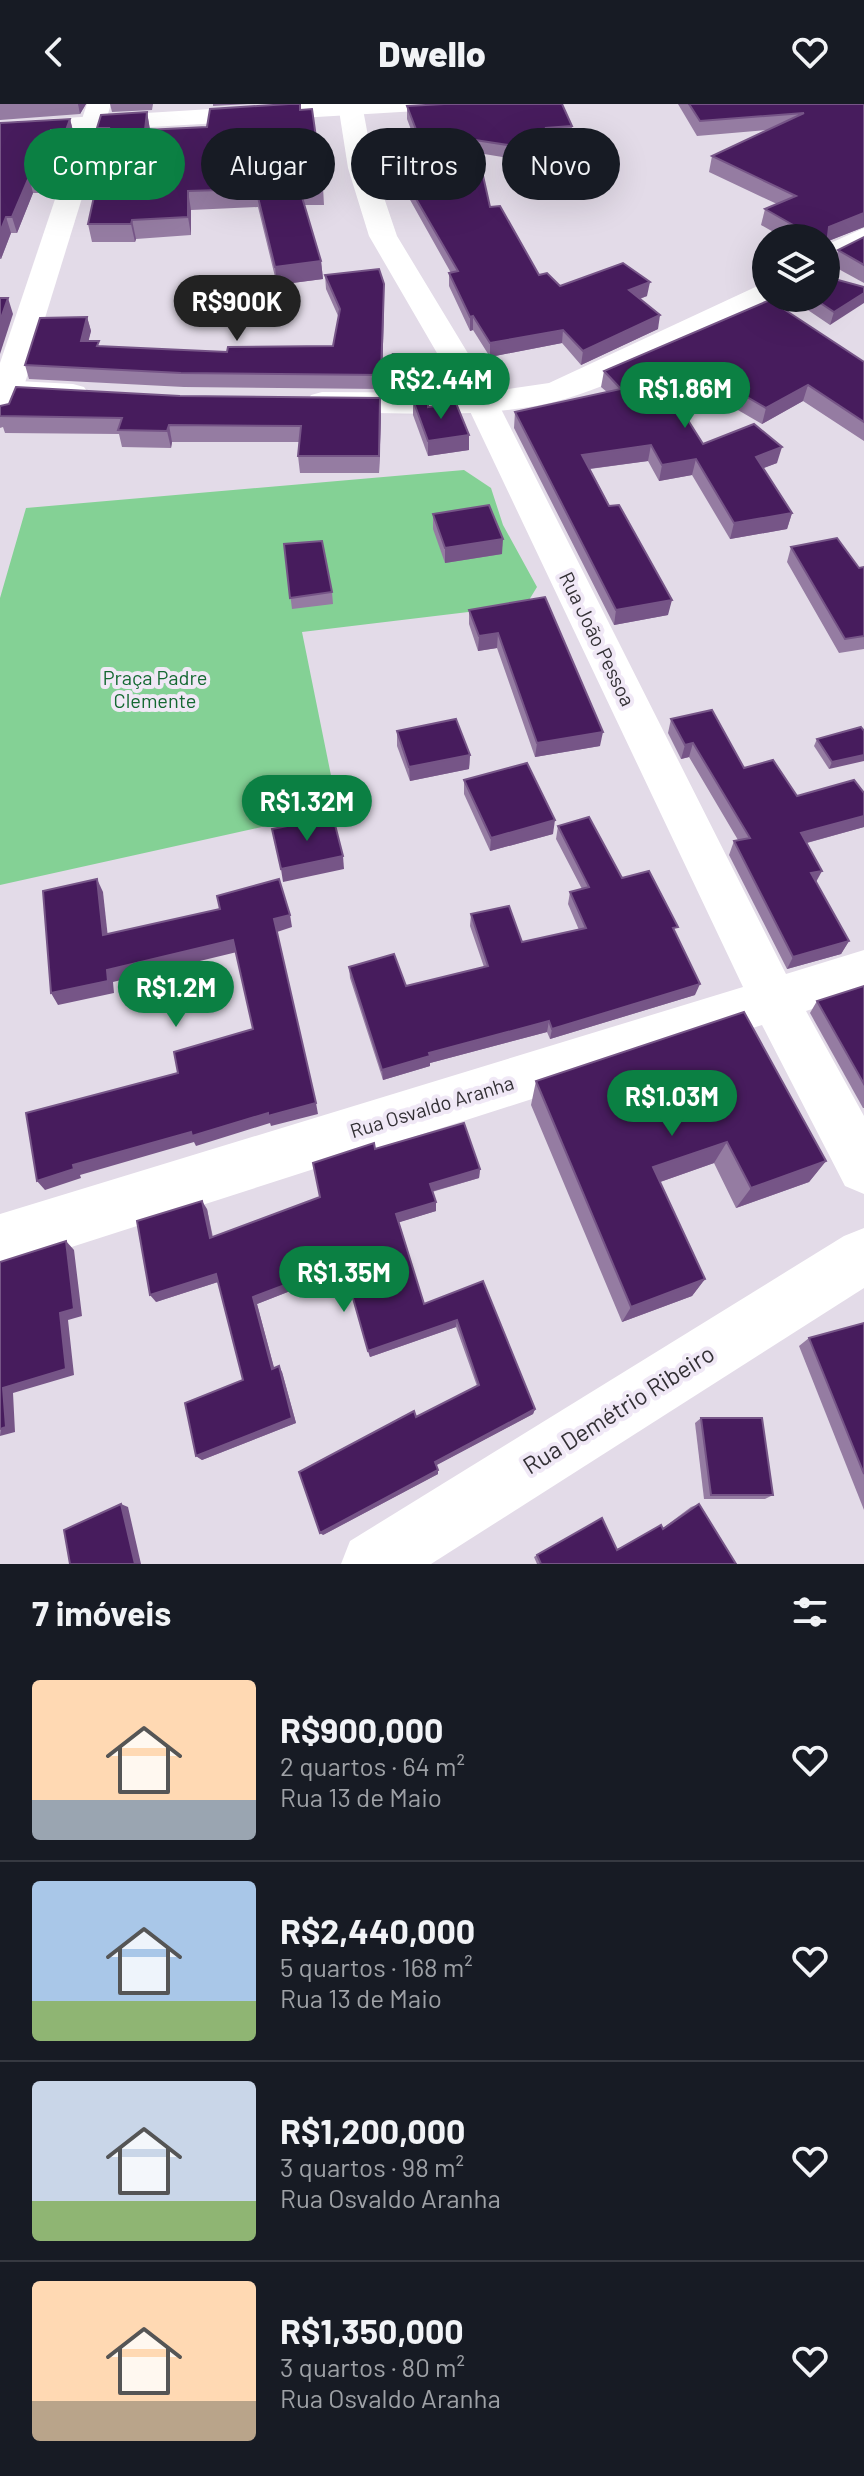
<!DOCTYPE html>
<html lang="pt">
<head>
<meta charset="utf-8">
<style>
	:root { --surface:#171b24; --page:#242831; --text:#f1f3f6; --muted:#9ea1a6; --line:#363941; --accent:#0b8043 }
	body { margin:0; font-family:Barlow,sans-serif; background:var(--page); color:var(--text); height:100vh; display:flex; flex-direction:column; font-size:30px; white-space:nowrap }
	* { box-sizing:border-box; margin:0 }
	p { font-size:26px; color:var(--muted) }
	.icon { flex:none; width:44px; height:44px; fill:none; stroke:currentColor; stroke-width:2; stroke-linecap:round; stroke-linejoin:round }
	.map { position:relative; height:1460px; overflow:hidden }
	.panel { display:flex; flex-direction:column; background:var(--surface); flex:1 }
	.panel>* { flex:none }
	.hud { position:absolute; left:24px; top:24px; width:816px; height:72px; display:flex; gap:16px }
	.tools { position:absolute; left:752px; top:120px; display:grid; gap:16px }
	.tools a { display:grid; place-items:center; width:88px; height:88px; border-radius:50%; background:var(--surface); box-shadow:0 8px 32px #0002; font-size:40px }
	.price { position:absolute; translate:-50% -68px; padding:0 18px; border-radius:28px; background:var(--accent); color:#fff; font-size:26px; line-height:52px; filter:drop-shadow(0 2px 4px #0008) }
	.price::after { content:''; position:absolute; left:50%; top:48px; width:24px; height:18px; margin-left:-12px; background:inherit; clip-path:polygon(0 0,100% 0,50% 100%) }
	.price.current { background:#222; color:#fff }
	ul { padding:0; list-style:none }
	li { display:flex; align-items:center; gap:24px; height:200px; padding:0 32px }
	li+li { border-top:2px solid var(--line) }
	li span { display:grid; place-items:center; flex:none; width:224px; height:160px; border-radius:8px; color:#555 }
	li>.icon { margin-inline-start:auto }
	span .icon { width:96px; height:96px; fill:#fffc; stroke-width:1 }
	li b { font-size:34px }
	h2 { display:flex; justify-content:space-between; align-items:center; height:96px; padding:0 32px; font-size:34px }
	.chip { padding:0 28px; border-radius:36px; background:var(--surface); box-shadow:0 8px 32px #0002; font-size:28px; line-height:72px }
	.chip.current { background:var(--accent); color:#fff }
	header { display:flex; justify-content:space-between; align-items:center; height:104px; padding:0 32px; background:var(--surface); font-size:36px; font-weight:800 }
	.map>svg:first-child { display:block }
</style>
</head>
<body>
<header><svg class="icon" aria-label="back" viewBox="0 0 24 24"><path d="M15 5l-7 7 7 7"/></svg>Dwello<svg class="icon" aria-label="heart" viewBox="0 0 24 24"><path d="M12 20l-8-8c-3-5 5-10 8-4 3-6 11-1 8 4z"/></svg></header>
<div class="map">
<svg width="864" height="1460" viewBox="0 0 864 1460">
	<rect width="100%" height="100%" fill="#e3dbe8"/>
	<path fill="#84d195" d="M464 366 491 384 503 421 537 483 526 501 302 528 338 706 0 781V494L26 404Z"/>
	<g fill="none" stroke-linecap="round" stroke-linejoin="round">
		<g fill="#fff" fill-rule="evenodd">
			<path d="M87 0H111L16 308 12 315 0 318V259Z"/>
			<path d="M338 0H362L374 64 397 132 498 299 786 870 864 846V888L806 907 864 1012V1090L845 1082 762 921 0 1166V1110L743 883 466 299 369 132 348 64Z"/>
			<path d="M864 1124V1184L431 1460H341L350 1437 844 1132Z"/>
		</g>
		<g fill="#fff" fill-rule="evenodd">
			<path d="M294 0H429L417 7 0 32V18Z"/>
			<path d="M864 124V143L826 162V141Z"/>
			<path d="M766 178V194H775C709 228 636 274 565 295 488 317 402 308 322 308L311 305 306 298 311 291 322 288 482 289 549 279Z"/>
			<path d="M0 276 73 280 84 283 89 290 84 297 73 300 0 296Z"/>
		</g>
	</g>
	<g fill="#957ca2">
		<path d="M0 0H86L80 10 0 16Z"/>
		<path d="M110 0H153L152 6 112 8Z"/>
		<path d="M213 0H248L213 2Z"/>
		<path d="M678 0H864V123L828 137 826 146V134H784L761 121 765 105 777 100 709 68 712 52 767 26 697 32Z"/>
		<path d="M407 2 572 22 571 35 550 36 553 48 552 61 478 49 490 103 539 171 560 182 647 192 640 195 658 225 581 261 562 239 490 253 473 226 470 227 449 182V169H451L409 94 408 81 431 79 407 15Z"/>
		<path d="M300 6 323 83 324 101H304L321 157 323 175 277 181 258 103 191 106V131L136 135 135 138H92L88 120 105 41H101L97 24 147 8 150 26 207 23Z"/>
		<path d="M70 15 74 31 70 42H55L39 89H33L17 129H11L1 155H0V19Z"/>
		<path d="M864 133V179L833 162 838 146Z"/>
		<path d="M325 171 384 194 382 285 184 283 29 275 25 261 87 213 91 227 88 237 100 242 227 248 333 242 339 214 326 185Z"/>
		<path d="M864 183 830 221 796 198 797 194H826Z"/>
		<path d="M393 250H428V285H404L393 258Z"/>
		<path d="M864 258V337L803 297 762 320 712 291 681 305 703 340 777 359 763 364 792 409 787 425 730 435 692 371 659 377 648 357 590 365 668 511 614 521 514 324 515 308 607 288 601 283 604 267Z"/>
		<path d="M413 296 469 331V346L428 352 413 311Z"/>
		<path d="M0 302 381 311 379 369H300L298 352 299 338H172L171 344 122 343 119 330 5 329 3 323 0 324Z"/>
		<path d="M433 410 502 450 445 459 433 425Z"/>
		<path d="M284 440 332 488 333 500 292 505Z"/>
		<path d="M791 443 859 464 864 463V545L839 549 787 458Z"/>
		<path d="M545 493 600 642 535 653 497 544 478 547 469 520V506Z"/>
		<path d="M671 615 744 664 797 692 864 689V723L807 739 816 778 849 837 841 850 787 865 729 751 734 737 738 736 689 653 681 655 668 629Z"/>
		<path d="M397 627 470 651 469 665 410 677 397 642Z"/>
		<path d="M864 627 829 665 814 642 817 635Z"/>
		<path d="M464 676 553 730 490 747 464 690Z"/>
		<path d="M558 722 622 774 675 830 695 891 550 935 547 928 430 959V962L383 976 350 874 349 863 406 882 484 863 470 822 471 810 522 838 579 826 568 800 570 788 582 785 556 735Z"/>
		<path d="M864 882V1004H863L810 909 817 897Z"/>
		<path d="M536 977 826 1057 809 1078 736 1104 714 1059 660 1078 705 1175 692 1192 622 1218 531 1001Z"/>
		<path d="M375 1045 480 1065 479 1074 432 1088 436 1107 399 1118 424 1200 483 1177 535 1305 533 1310 436 1361 438 1370 323 1431 416 1313 477 1282 456 1223 370 1253 344 1166 257 1200 274 1264 282 1268 296 1319 202 1356 196 1352 243 1276 218 1178 156 1198 207 1105 213 1133 320 1093Z"/>
		<path d="M864 1219V1406L799 1242 809 1234Z"/>
		<path d="M701 1314 773 1391 765 1395H704L695 1319Z"/>
		<path d="M699 1400 736 1460H537L534 1453 537 1451 617 1445 663 1424 691 1403Z"/>
	</g>
	<g fill="#765587">
		<path d="M78 0H86L80 10Z"/>
		<path d="M147 8 150 26H145Z"/>
		<path d="M70 15 74 31 70 42 66 26Z"/>
		<path d="M51 26 55 42 39 89 35 73Z"/>
		<path d="M29 73 33 89 17 129 12 113Z"/>
		<path d="M188 87 191 106V131L188 113Z"/>
		<path d="M864 109V123L826 138 829 123Z"/>
		<path d="M6 113 11 129 1 155 0 152V128Z"/>
		<path d="M132 116 136 135 135 138 131 120Z"/>
		<path d="M321 157 323 175 277 181 275 163Z"/>
		<path d="M650 178 647 192 627 199 629 186Z"/>
		<path d="M384 180V194L382 285 381 271Z"/>
		<path d="M864 189V199L830 221 834 208Z"/>
		<path d="M8 194 13 210 0 250V217Z"/>
		<path d="M660 211 658 225 581 261 583 247Z"/>
		<path d="M473 212V226L470 227V213Z"/>
		<path d="M87 213 91 227 85 251 81 237Z"/>
		<path d="M563 226 562 239 490 253V239Z"/>
		<path d="M716 275 712 291 671 310 674 294Z"/>
		<path d="M808 281 803 297 762 320 766 304Z"/>
		<path d="M380 294 381 311 379 369V352Z"/>
		<path d="M169 321 172 338 171 344 167 327Z"/>
		<path d="M469 331V346L428 352V337Z"/>
		<path d="M651 341 648 357 580 366 582 351Z"/>
		<path d="M782 343 777 359 751 369 756 353Z"/>
		<path d="M696 355 692 371 659 377 662 361Z"/>
		<path d="M792 409 787 425 730 435 734 419Z"/>
		<path d="M503 435 502 450 445 459V444Z"/>
		<path d="M672 496 668 511 614 521 616 506Z"/>
		<path d="M498 529 497 544 478 547 479 532Z"/>
		<path d="M603 628 600 642 535 653 537 639Z"/>
		<path d="M693 639 689 653 681 655 685 641Z"/>
		<path d="M470 651 469 665 410 677 409 663Z"/>
		<path d="M864 651V657L829 665 832 658Z"/>
		<path d="M864 712V723L795 742 801 729Z"/>
		<path d="M555 716 553 730 490 747 491 734Z"/>
		<path d="M343 752 344 765 283 778 281 765Z"/>
		<path d="M822 767 815 780 811 769Z"/>
		<path d="M97 775 103 788 109 843 103 831Z"/>
		<path d="M290 811 292 823 277 828 274 815Z"/>
		<path d="M233 836 237 848 113 878 114 889 58 901 51 889 107 866Z"/>
		<path d="M849 837 841 850 787 865 793 853Z"/>
		<path d="M700 880 695 891 550 935 552 925Z"/>
		<path d="M549 917 547 928 430 959V962L383 976 382 966 429 949Z"/>
		<path d="M316 999 318 1010 271 1022 270 1019 196 1042 194 1038 80 1071 81 1074 45 1086 37 1077 73 1061 191 1028 268 1009Z"/>
		<path d="M727 1038 714 1059 643 1084 653 1063Z"/>
		<path d="M826 1057 809 1078 736 1104 751 1084Z"/>
		<path d="M480 1065 479 1074 430 1088V1080Z"/>
		<path d="M202 1097 207 1105 214 1142 210 1134Z"/>
		<path d="M436 1098V1107L397 1119 396 1110Z"/>
		<path d="M66 1137 74 1146 82 1212 68 1216 74 1271 13 1289 15 1328 0 1332 3 1284 60 1209Z"/>
		<path d="M343 1159 344 1166 257 1200 276 1271 272 1265 253 1193Z"/>
		<path d="M216 1170 221 1177 156 1198 150 1191Z"/>
		<path d="M705 1175 692 1192 622 1218 631 1203Z"/>
		<path d="M457 1216 456 1223 370 1253 368 1247Z"/>
		<path d="M279 1262 282 1268 296 1319 202 1356 196 1352Z"/>
		<path d="M535 1305 533 1310 435 1362V1358Z"/>
		<path d="M438 1366V1370L323 1431 320 1429Z"/>
		<path d="M121 1400 128 1403 141 1460H135Z"/>
	</g>
	<g fill="#471c5d" stroke="#765587" stroke-width="2">
		<path d="M289 0H300V6L312 5 323 83H299L321 157 275 163 256 85 188 87V113L132 116 131 120H88L109 24H97L101 11 147 8 145 26 207 23 210 5Z"/>
		<path d="M444 0H562L572 22 546 24 553 48 475 36 490 103 500 102 539 171 547 169 560 182 623 159 650 178 629 186 660 211 583 247 563 226 490 239 473 212 470 213 449 169 458 167 408 81 436 78 407 2Z"/>
		<path d="M689 0H864V109L829 123 827 141 826 140V134H816L765 105 796 92 712 52 804 9 700 17Z"/>
		<path d="M70 15 66 26H51L35 73H29L12 113H6L0 128V19Z"/>
		<path d="M864 133V161L838 146Z"/>
		<path d="M379 165 384 180 381 271 181 269 25 261 40 214 87 213 81 237H99L97 242 227 248 228 243 333 242 340 205 325 171Z"/>
		<path d="M827 173 864 183V189L834 208 813 194H826V174Z"/>
		<path d="M0 194H8L0 217Z"/>
		<path d="M770 196 864 258V318L808 281 766 304 716 275 674 294 703 340 754 320 782 343 756 353 792 409 734 419 696 355 662 361 651 341 582 351 609 402 619 401 672 496 616 506 515 308 621 285 604 267Z"/>
		<path d="M393 250H428V278L403 277Z"/>
		<path d="M16 283 180 292 380 294 379 352H298L301 322 169 321 167 327 118 326 122 314 0 312V302L9 300Z"/>
		<path d="M413 296H428V303L456 299 469 331 428 337Z"/>
		<path d="M489 401 503 435 445 444 433 410Z"/>
		<path d="M837 434 859 464 864 463V532L845 535 791 443Z"/>
		<path d="M322 437 332 488 290 494 284 440Z"/>
		<path d="M545 493 603 628 537 639 498 529 479 532 469 506Z"/>
		<path d="M712 606 744 664 773 656 797 692 854 676 864 689V712L801 729 822 767 811 769 849 837 793 853 734 737 750 734 693 639 685 641 671 615Z"/>
		<path d="M456 615 470 651 409 663 397 627Z"/>
		<path d="M861 623 864 627V651L832 658 817 635Z"/>
		<path d="M527 659 555 716 491 734 464 676Z"/>
		<path d="M333 713 343 752 281 765 272 725Z"/>
		<path d="M589 713 622 774 649 767 678 823 673 824 700 880 552 925 549 917 429 949 430 952 382 966 349 863 394 850 406 882 488 862 471 810 509 802 522 838 586 824 570 788 589 783 558 722Z"/>
		<path d="M97 775 103 831 220 805 217 792 279 775 290 811 274 815 316 999 268 1012V1009L192 1032 191 1028 73 1061 74 1065 37 1077 26 1009 178 969 174 948 253 925 233 836 107 866 108 877 51 889 43 787Z"/>
		<path d="M864 882V980L817 897Z"/>
		<path d="M744 908 826 1057 751 1084 727 1038 653 1063 705 1175 631 1203 536 977Z"/>
		<path d="M464 1019 480 1065 430 1080 436 1098 396 1110 424 1200 483 1177 535 1305 435 1358 438 1366 320 1429 299 1368 414 1307 416 1313 479 1281 457 1216 368 1247 343 1159 253 1193 272 1265 279 1262 292 1314 196 1352 185 1299 243 1276 216 1170 150 1191 137 1117 202 1097 210 1134 320 1093 313 1059 374 1039 375 1045Z"/>
		<path d="M66 1137 74 1205 60 1209 66 1265 3 1284 6 1323 0 1325V1158Z"/>
		<path d="M864 1219V1370L809 1234Z"/>
		<path d="M701 1314H762L773 1391H711Z"/>
		<path d="M121 1400 135 1460H70L64 1426Z"/>
		<path d="M699 1400 736 1460H541L537 1451 602 1414 617 1446 661 1421 663 1425Z"/>
	</g>
	<g text-anchor="middle" stroke-width="8" stroke-linejoin="round" paint-order="stroke">
		<g font-size="20" fill="#333035" stroke="#f0e8f6">
			<text transform="translate(597 535) rotate(64)" y="7">Rua João Pessoa</text>
			<text transform="translate(432 1003) rotate(-17)" y="7">Rua Osvaldo Aranha</text>
		</g>
		<g font-size="20" fill="#146932" stroke="#f0e8f6">
			<text x="155" y="581">Praça Padre<tspan x="155" dy="23">Clemente</tspan></text>
		</g>
		<g font-size="24" fill="#333035" stroke="#f0e8f6">
			<text transform="translate(619 1306) rotate(-32)" y="8">Rua Demétrio Ribeiro</text>
		</g>
	</g>
</svg>
<div class="tools">
<a><svg class="icon" aria-label="layers" viewBox="0 0 24 24"><path d="M12 4l9 5-9 5-9-5zM3 14l9 5 9-5"/></svg></a>
</div>
<b class="price current" style="left:237px;top:239px">R$900K</b>
<b class="price" style="left:441px;top:317px">R$2.44M</b>
<b class="price" style="left:685px;top:326px">R$1.86M</b>
<b class="price" style="left:307px;top:739px">R$1.32M</b>
<b class="price" style="left:176px;top:925px">R$1.2M</b>
<b class="price" style="left:672px;top:1034px">R$1.03M</b>
<b class="price" style="left:344px;top:1210px">R$1.35M</b>
<div class="hud">
<a class="chip current">Comprar</a>
<a class="chip">Alugar</a>
<a class="chip">Filtros</a>
<a class="chip">Novo</a>
</div>
</div>
<section class="panel">
<h2>7 imóveis<svg class="icon" aria-label="filters" viewBox="0 0 24 24"><path d="M4 7h16M4 17h16"/><circle cx="9" cy="7" r="2"/><circle cx="15" cy="17" r="2"/></svg></h2>
<ul>
<li><span style="background:linear-gradient(#ffd9b3 75%,#9aa5b1 0)"><svg class="icon" aria-label="home" viewBox="0 0 24 24"><path d="M3 11l9-7 9 7M6 9v11h12V9"/></svg></span><div><b>R$900,000</b><p>2 quartos · 64 m²</p><p>Rua 13 de Maio</p></div><svg class="icon" aria-label="heart" viewBox="0 0 24 24"><path d="M12 20l-8-8c-3-5 5-10 8-4 3-6 11-1 8 4z"/></svg></li>
<li><span style="background:linear-gradient(#a9c7e8 75%,#8fb573 0)"><svg class="icon" aria-label="home" viewBox="0 0 24 24"><path d="M3 11l9-7 9 7M6 9v11h12V9"/></svg></span><div><b>R$2,440,000</b><p>5 quartos · 168 m²</p><p>Rua 13 de Maio</p></div><svg class="icon" aria-label="heart" viewBox="0 0 24 24"><path d="M12 20l-8-8c-3-5 5-10 8-4 3-6 11-1 8 4z"/></svg></li>
<li><span style="background:linear-gradient(#c9d6e8 75%,#8fb573 0)"><svg class="icon" aria-label="home" viewBox="0 0 24 24"><path d="M3 11l9-7 9 7M6 9v11h12V9"/></svg></span><div><b>R$1,200,000</b><p>3 quartos · 98 m²</p><p>Rua Osvaldo Aranha</p></div><svg class="icon" aria-label="heart" viewBox="0 0 24 24"><path d="M12 20l-8-8c-3-5 5-10 8-4 3-6 11-1 8 4z"/></svg></li>
<li><span style="background:linear-gradient(#ffd9b3 75%,#b9a48a 0)"><svg class="icon" aria-label="home" viewBox="0 0 24 24"><path d="M3 11l9-7 9 7M6 9v11h12V9"/></svg></span><div><b>R$1,350,000</b><p>3 quartos · 80 m²</p><p>Rua Osvaldo Aranha</p></div><svg class="icon" aria-label="heart" viewBox="0 0 24 24"><path d="M12 20l-8-8c-3-5 5-10 8-4 3-6 11-1 8 4z"/></svg></li>
</ul>
</section>
</body>
</html>
